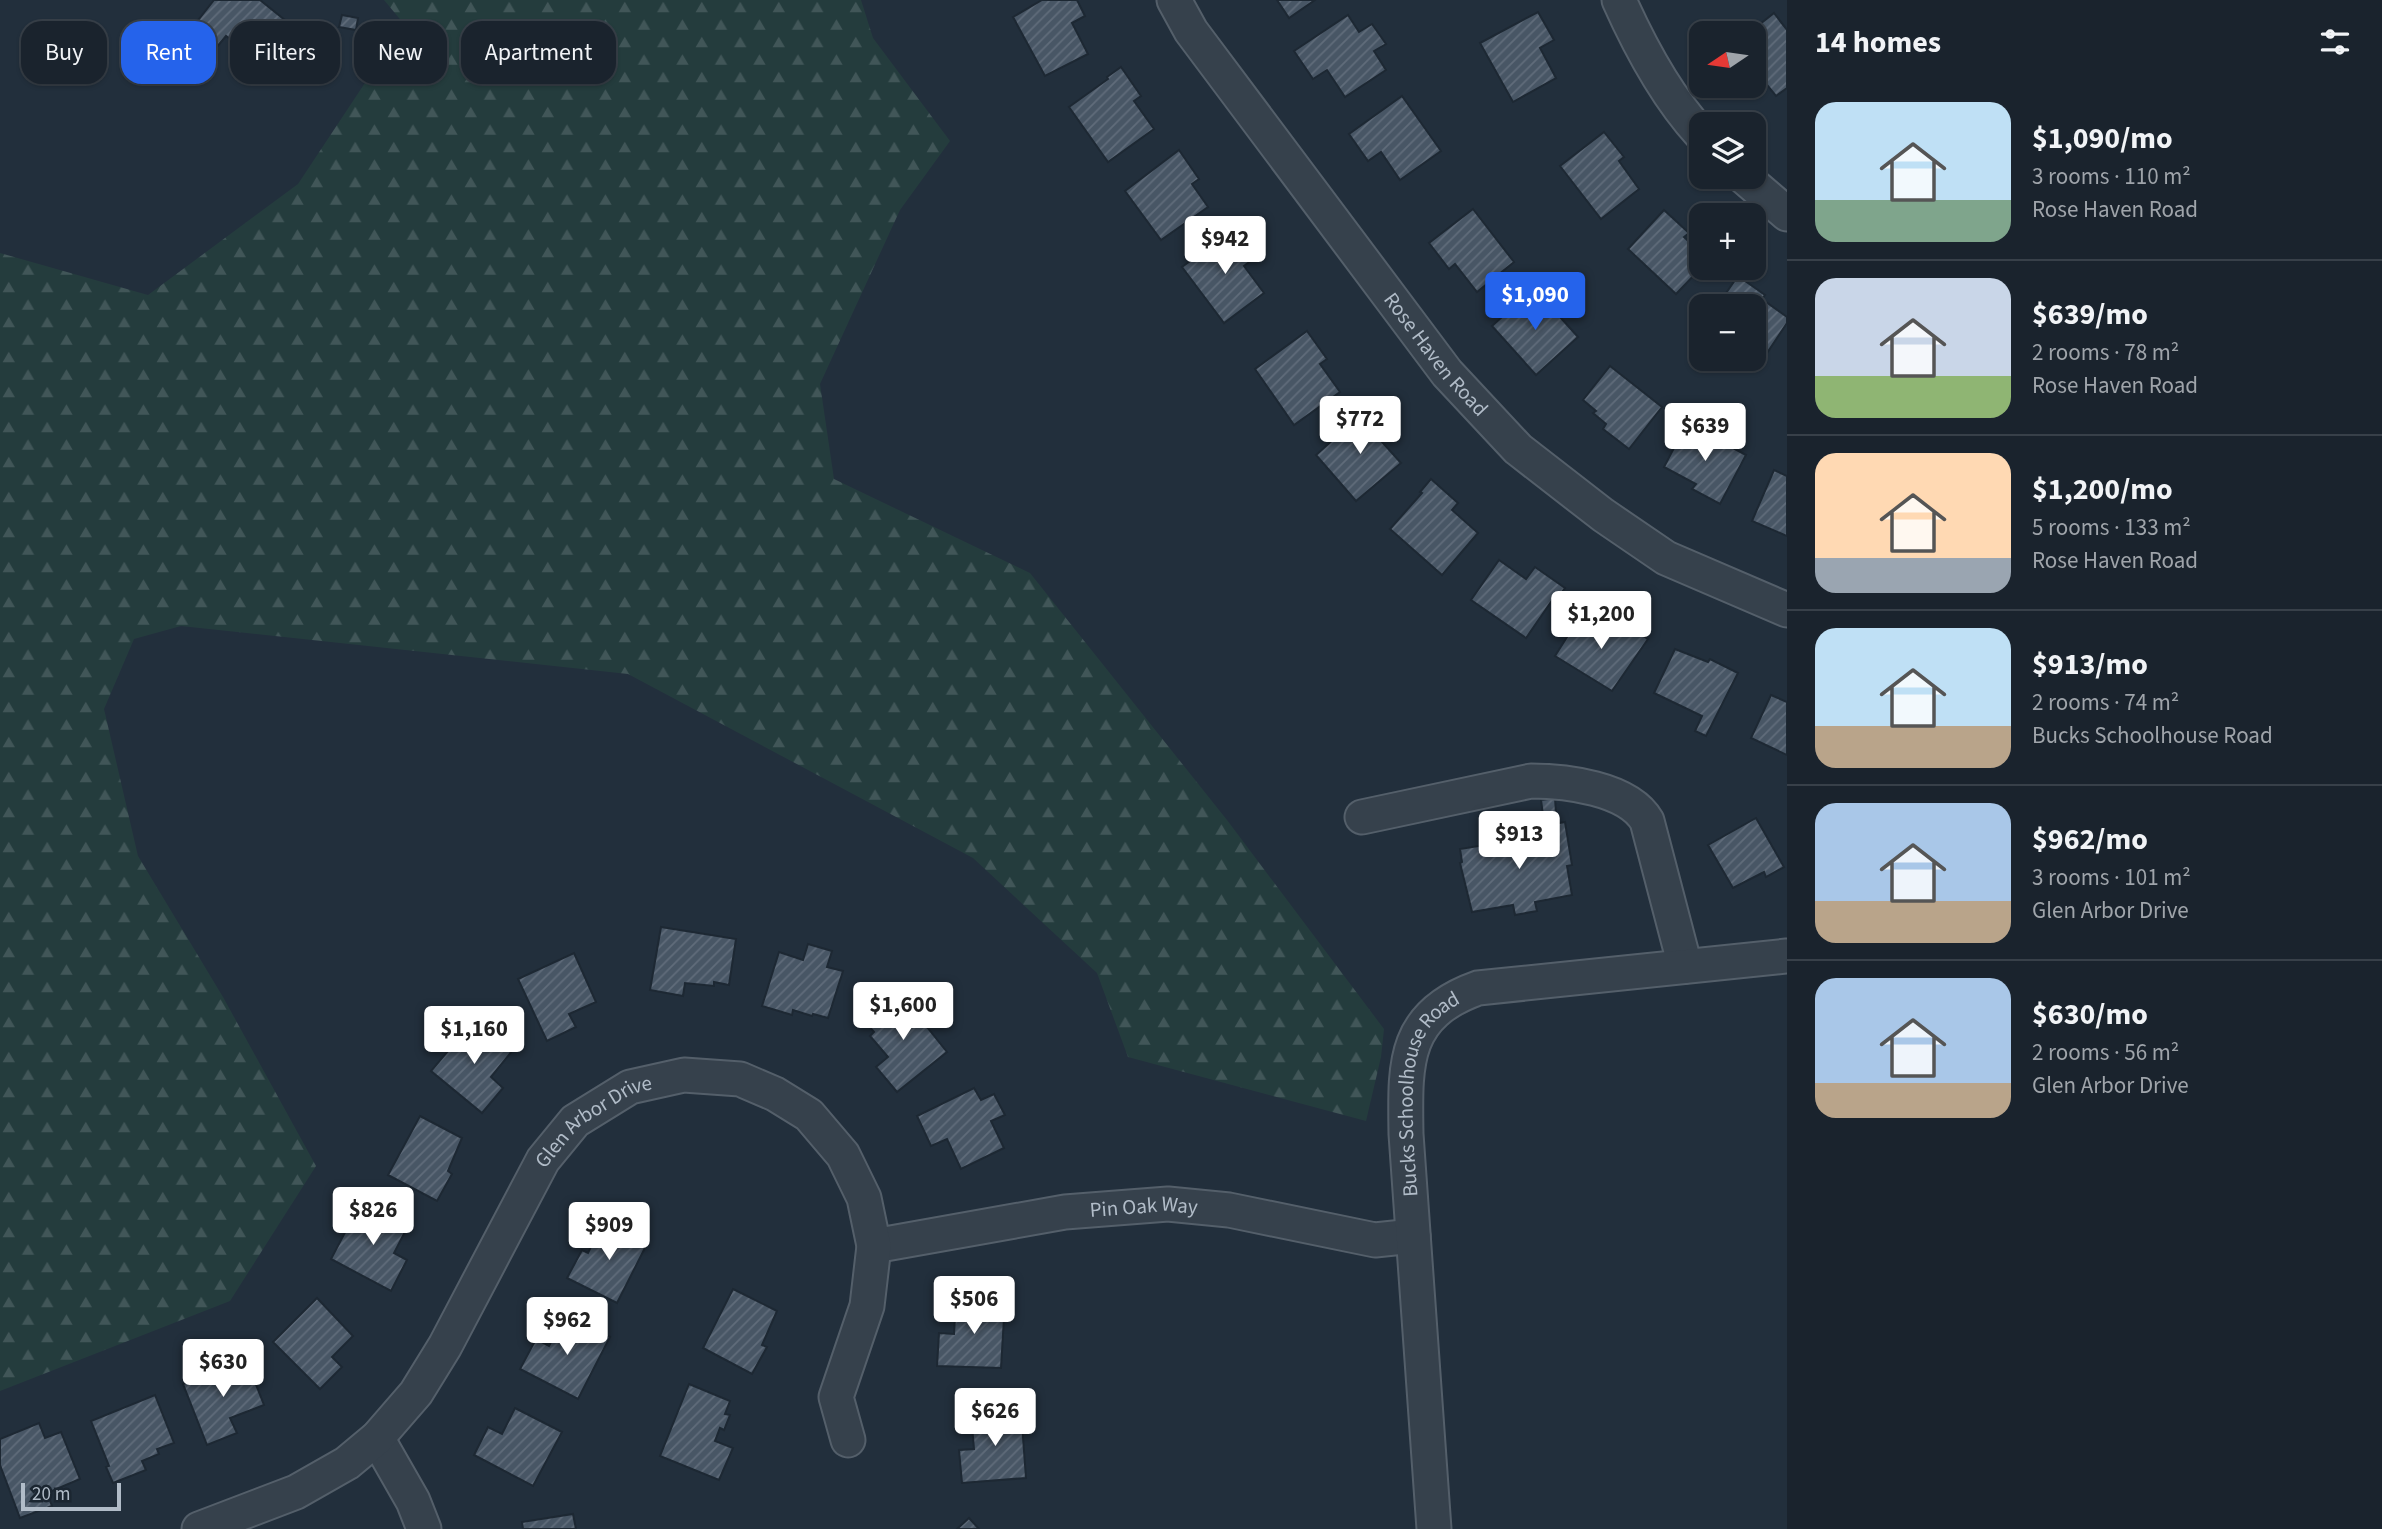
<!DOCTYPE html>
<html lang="en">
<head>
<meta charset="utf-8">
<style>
	:root { --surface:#1a232d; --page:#232b35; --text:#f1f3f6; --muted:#9fa4aa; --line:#384049; --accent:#2563eb }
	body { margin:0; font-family:"Source Sans 3",sans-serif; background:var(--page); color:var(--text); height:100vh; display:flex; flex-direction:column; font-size:26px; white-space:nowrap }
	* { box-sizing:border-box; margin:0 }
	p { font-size:23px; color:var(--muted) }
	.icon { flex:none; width:38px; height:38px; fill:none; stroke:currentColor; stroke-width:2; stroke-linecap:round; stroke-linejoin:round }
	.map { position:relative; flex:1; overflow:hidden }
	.panel { display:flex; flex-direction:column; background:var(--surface); width:595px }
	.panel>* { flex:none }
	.guide { position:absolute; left:21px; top:21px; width:665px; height:63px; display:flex; gap:14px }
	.needle { width:46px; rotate:257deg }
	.tools { position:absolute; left:1689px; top:21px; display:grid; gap:14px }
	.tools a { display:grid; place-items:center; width:77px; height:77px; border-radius:14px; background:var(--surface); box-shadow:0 2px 5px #0004,0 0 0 2px var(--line); font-size:35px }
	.scale { position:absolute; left:21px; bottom:18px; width:100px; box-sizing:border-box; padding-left:7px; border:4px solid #b1bcc8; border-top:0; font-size:19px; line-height:24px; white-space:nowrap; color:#b1bcc8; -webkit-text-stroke:5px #1b2631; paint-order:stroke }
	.price { position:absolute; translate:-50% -60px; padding:0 16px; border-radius:7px; background:#fff; color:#222; font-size:23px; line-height:46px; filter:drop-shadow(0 2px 4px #0008) }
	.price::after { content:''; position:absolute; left:50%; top:42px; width:21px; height:16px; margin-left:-10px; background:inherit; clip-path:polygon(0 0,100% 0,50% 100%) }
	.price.active { background:var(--accent); color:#fff }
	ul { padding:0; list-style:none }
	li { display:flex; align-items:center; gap:21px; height:175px; padding:0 28px }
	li+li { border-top:2px solid var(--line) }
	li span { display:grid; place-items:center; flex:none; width:196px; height:140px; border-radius:21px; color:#555 }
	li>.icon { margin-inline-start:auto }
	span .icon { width:84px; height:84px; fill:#fffc; stroke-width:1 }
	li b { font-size:30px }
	h2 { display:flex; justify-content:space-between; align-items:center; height:84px; padding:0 28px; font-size:30px }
	.chip { padding:0 24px; border-radius:21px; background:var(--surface); box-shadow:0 2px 5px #0004,0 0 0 2px var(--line); font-size:24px; line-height:63px }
	.chip.active { background:var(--accent); color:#fff }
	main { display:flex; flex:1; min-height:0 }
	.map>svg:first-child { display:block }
</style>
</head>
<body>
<main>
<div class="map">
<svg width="1787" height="1529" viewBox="0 0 1787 1529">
	<defs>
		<pattern id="forest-firs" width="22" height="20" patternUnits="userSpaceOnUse" patternTransform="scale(1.75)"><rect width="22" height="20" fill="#243c3d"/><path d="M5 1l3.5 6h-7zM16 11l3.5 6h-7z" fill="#415658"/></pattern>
		<pattern id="building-hatch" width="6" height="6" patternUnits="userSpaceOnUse" patternTransform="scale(1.75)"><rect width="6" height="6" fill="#485665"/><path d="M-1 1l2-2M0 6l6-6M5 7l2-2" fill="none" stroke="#606c7a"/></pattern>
	</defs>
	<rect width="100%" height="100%" fill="#222f3c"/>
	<path fill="url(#forest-firs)" d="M384 0H861L873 38 950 141 900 210 820 384 834 479 1030 573 1227 820 1384 1029 1381 1057 1366 1121 1128 1057 1097 973 973 858 628 674 181 626 134 639 104 709 138 856 223 997 316 1166 230 1301 0 1391V253L148 295 298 184 404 24Z"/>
	<g fill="url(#building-hatch)" stroke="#1d2833" stroke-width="2">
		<path d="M214 0H260L291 25 263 61 251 51 249 54 226 36 216 48 192 28Z"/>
		<path d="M1042 0H1077L1085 16 1072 23 1088 54 1045 76 1013 17Z"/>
		<path d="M1277 0H1315L1289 18Z"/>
		<path d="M1538 12 1554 40 1540 48 1556 78 1513 102 1480 43Z"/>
		<path d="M1774 13 1787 30V88L1776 96 1754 69V33H1749Z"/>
		<path d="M342 15 358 18 356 30 339 27Z"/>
		<path d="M1348 15 1359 32 1372 24 1386 44 1374 51 1386 70 1345 97 1327 70 1313 79 1294 51Z"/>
		<path d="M1121 67 1141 96 1134 101 1154 129 1108 162 1069 107 1108 79 1107 77Z"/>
		<path d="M1402 96 1441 151 1400 180 1381 152 1368 161 1349 134Z"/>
		<path d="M1604 132 1624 157 1619 161 1639 189 1601 219 1560 166Z"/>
		<path d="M1179 150 1199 179 1192 184 1208 207 1161 240 1125 191Z"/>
		<path d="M1473 209 1514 262 1477 292 1455 264 1449 269 1429 243Z"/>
		<path d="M1664 210 1689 233 1684 237 1697 249 1695 252 1701 259V268L1676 294 1628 249Z"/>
		<path d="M1235 228 1256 257 1244 266 1264 293 1224 323 1182 267Z"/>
		<path d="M1738 276 1765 295 1762 299 1787 317V323L1763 359 1754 353V306H1717Z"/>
		<path d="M1534 288 1578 337 1536 375 1492 326Z"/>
		<path d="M1307 331 1327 359 1320 364 1340 392 1294 425 1255 369Z"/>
		<path d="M1610 366 1662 407 1629 449 1603 429 1606 424 1593 413 1596 411 1583 400Z"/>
		<path d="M1367 409 1390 436 1382 442 1401 463 1356 501 1316 455Z"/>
		<path d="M1687 423 1746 455 1720 504 1692 489 1696 484 1664 467Z"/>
		<path d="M1774 470 1787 476V536L1752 521Z"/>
		<path d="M1431 479 1458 503 1452 510 1478 533 1442 575 1390 529 1422 493 1420 492Z"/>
		<path d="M1499 560 1526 579 1535 567 1565 588 1555 601 1553 599 1526 638 1471 600Z"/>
		<path d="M1581 615 1610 632 1618 620 1648 639 1612 691 1555 656Z"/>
		<path d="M1675 649 1708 662 1710 659 1738 673 1706 736 1695 731 1702 716 1654 693Z"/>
		<path d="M1771 695 1787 702V755L1751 738Z"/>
		<path d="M1555 798 1556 813 1543 815 1541 800Z"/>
		<path d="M1756 818 1784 867 1766 877 1764 872 1733 888 1708 845Z"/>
		<path d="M1565 822 1572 865 1567 866 1572 895 1535 902 1537 911 1515 915 1513 905 1472 912 1460 863 1462 862 1460 849 1534 837 1532 828Z"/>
		<path d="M661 927 736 939 729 985 714 982V986L685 983 683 996 650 990Z"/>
		<path d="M808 944 832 951 827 967 843 971 828 1018 813 1014 812 1016 793 1010 792 1015 762 1006 779 952 803 960Z"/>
		<path d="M574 953 596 1002 569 1014 576 1027 547 1041 518 979Z"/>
		<path d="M899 992 947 1052 897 1092 876 1067 888 1057 870 1036 874 1032 864 1020Z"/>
		<path d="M475 1019 512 1051 491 1077 503 1088 482 1113 431 1071Z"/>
		<path d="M974 1088 981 1100 994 1094 1005 1115 991 1121 1004 1148 961 1169 947 1139 931 1146 917 1116Z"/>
		<path d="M420 1116 462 1138 448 1171 452 1174 437 1201 388 1175Z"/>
		<path d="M361 1202 408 1226 394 1253 407 1260 391 1291 331 1259Z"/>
		<path d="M604 1220 648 1242 617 1303 567 1278 582 1250 588 1253Z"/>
		<path d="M733 1289 777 1311 762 1345 767 1347 752 1374 703 1348Z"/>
		<path d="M317 1298 353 1336 332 1357 342 1367 320 1389 273 1342Z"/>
		<path d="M956 1299 1005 1301 1001 1368 937 1366 939 1333 954 1334Z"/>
		<path d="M566 1314 610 1337 578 1399 520 1369 536 1339 549 1346Z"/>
		<path d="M246 1359 264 1405 230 1418 237 1433 207 1445 183 1384Z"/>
		<path d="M689 1384 730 1401 725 1414 730 1415 724 1430 720 1428 715 1441 733 1448 719 1480 660 1456Z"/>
		<path d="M155 1395 174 1443 157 1449 159 1454 142 1461 146 1470 113 1483 106 1467 109 1466 91 1421Z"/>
		<path d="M515 1408 562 1432 533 1486 474 1455 488 1427 502 1434Z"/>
		<path d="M1021 1410 1026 1478 962 1483 959 1450 974 1449 971 1414Z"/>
		<path d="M39 1423 45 1438 61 1432 80 1479 47 1493 52 1506 20 1518 0 1465V1439Z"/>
		<path d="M573 1514 576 1529H523L522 1522Z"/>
		<path d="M969 1518 979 1529H957Z"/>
	</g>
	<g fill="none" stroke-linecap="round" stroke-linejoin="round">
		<g stroke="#545f6a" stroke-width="37">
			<g id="minor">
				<path id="s1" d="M1174 0 1191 31 1447 373 1518 449 1603 515 1666 558 1787 610"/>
				<path d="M1619 0C1640 47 1666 96 1701 134"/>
				<path d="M1744 177 1787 214"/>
				<path d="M1362 817 1531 781C1565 781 1628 788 1647 821L1685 966"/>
				<path id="s2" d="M874 1246 1065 1212 1168 1204 1229 1210 1375 1240 1413 1236"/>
				<path d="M377 1438 413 1501 424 1529"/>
				<path id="s3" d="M199 1529 296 1492 347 1463 377 1438 416 1393 445 1346 543 1160 575 1121 630 1087 684 1075 740 1079 775 1094 809 1115 843 1155 864 1198 874 1246 867 1306 836 1397 848 1440"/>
				<path id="s4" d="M1434 1529 1406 1134C1405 1064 1402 1015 1478 988L1787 956"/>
			</g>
		</g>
		<use href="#minor" stroke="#36414c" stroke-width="33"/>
	</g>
	<g text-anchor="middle" stroke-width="5" stroke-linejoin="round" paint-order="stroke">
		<g font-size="21" fill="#b1bcc8" stroke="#1b2631">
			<text dy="7" stroke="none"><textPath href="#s1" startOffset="441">Rose Haven Road</textPath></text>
			<text dy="7" stroke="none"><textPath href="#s4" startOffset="443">Bucks Schoolhouse Road</textPath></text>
			<text dy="7" stroke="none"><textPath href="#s3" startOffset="592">Glen Arbor Drive</textPath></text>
			<text dy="7" stroke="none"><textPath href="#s2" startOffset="273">Pin Oak Way</textPath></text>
		</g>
	</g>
</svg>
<div class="tools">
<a><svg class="needle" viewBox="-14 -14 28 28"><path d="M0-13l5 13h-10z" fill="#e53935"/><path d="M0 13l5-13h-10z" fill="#9fa4aa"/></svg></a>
<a><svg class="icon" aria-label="layers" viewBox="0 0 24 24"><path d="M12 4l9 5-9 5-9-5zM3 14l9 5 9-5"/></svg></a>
<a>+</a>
<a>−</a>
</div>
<div class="scale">20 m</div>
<b class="price" style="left:1225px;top:276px">$942</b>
<b class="price active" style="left:1535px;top:332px">$1,090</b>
<b class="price" style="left:1360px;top:456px">$772</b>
<b class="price" style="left:1705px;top:463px">$639</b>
<b class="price" style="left:1601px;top:651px">$1,200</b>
<b class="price" style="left:1519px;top:871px">$913</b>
<b class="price" style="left:903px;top:1042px">$1,600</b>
<b class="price" style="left:474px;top:1066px">$1,160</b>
<b class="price" style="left:373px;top:1247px">$826</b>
<b class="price" style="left:609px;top:1262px">$909</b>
<b class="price" style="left:974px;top:1336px">$506</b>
<b class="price" style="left:567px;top:1357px">$962</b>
<b class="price" style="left:223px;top:1399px">$630</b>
<b class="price" style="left:995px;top:1448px">$626</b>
<div class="guide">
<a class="chip">Buy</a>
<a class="chip active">Rent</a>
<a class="chip">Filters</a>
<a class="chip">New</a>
<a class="chip">Apartment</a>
</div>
</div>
<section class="panel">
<h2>14 homes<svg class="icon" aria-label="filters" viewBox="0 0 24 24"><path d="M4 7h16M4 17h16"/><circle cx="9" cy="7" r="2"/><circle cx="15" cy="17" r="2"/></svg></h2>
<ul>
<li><span style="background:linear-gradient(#bfe0f5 70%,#7fa58c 0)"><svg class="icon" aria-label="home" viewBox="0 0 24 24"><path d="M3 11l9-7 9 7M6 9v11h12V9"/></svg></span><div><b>$1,090/mo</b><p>3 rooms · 110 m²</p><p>Rose Haven Road</p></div></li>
<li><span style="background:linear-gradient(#c9d6e8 70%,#8fb573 0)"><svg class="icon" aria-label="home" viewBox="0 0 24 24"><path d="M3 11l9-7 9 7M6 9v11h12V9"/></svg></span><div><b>$639/mo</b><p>2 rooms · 78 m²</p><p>Rose Haven Road</p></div></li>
<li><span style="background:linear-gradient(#ffd9b3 75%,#9aa5b1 0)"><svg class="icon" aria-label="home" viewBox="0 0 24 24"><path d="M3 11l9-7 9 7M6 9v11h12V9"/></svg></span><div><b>$1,200/mo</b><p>5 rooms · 133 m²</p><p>Rose Haven Road</p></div></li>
<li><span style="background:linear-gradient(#bfe0f5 70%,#b9a48a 0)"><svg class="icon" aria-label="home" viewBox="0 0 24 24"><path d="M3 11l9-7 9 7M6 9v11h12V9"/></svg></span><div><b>$913/mo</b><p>2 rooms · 74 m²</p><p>Bucks Schoolhouse Road</p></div></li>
<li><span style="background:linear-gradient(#a9c7e8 70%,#b9a48a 0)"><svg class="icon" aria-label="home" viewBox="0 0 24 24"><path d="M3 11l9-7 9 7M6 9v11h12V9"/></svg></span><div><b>$962/mo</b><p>3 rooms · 101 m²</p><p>Glen Arbor Drive</p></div></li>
<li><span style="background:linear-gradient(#a9c7e8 75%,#b9a48a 0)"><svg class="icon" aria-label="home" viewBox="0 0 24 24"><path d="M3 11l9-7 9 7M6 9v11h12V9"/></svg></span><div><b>$630/mo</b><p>2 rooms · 56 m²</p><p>Glen Arbor Drive</p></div></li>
</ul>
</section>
</main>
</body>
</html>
